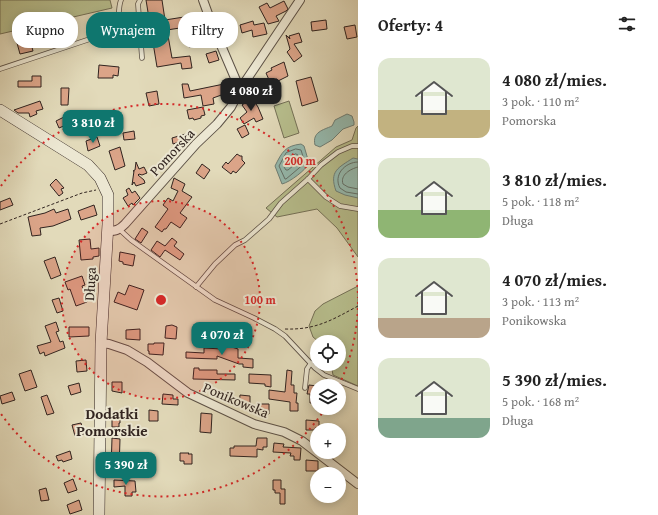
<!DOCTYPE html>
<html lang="pl">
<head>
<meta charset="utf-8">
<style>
	:root { --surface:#fff; --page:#f2f2f2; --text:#222; --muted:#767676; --accent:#0f766e }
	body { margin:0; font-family:"Gentium Book Plus",serif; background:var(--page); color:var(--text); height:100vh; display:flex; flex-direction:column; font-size:15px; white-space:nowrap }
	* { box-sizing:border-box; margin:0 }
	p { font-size:13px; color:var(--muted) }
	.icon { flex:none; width:22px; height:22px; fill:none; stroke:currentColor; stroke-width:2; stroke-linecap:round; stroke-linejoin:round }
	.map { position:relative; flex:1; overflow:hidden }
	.sheet { display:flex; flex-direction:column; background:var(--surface); width:300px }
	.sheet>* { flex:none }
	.banner { position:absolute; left:12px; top:12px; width:286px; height:36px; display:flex; gap:8px }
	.controls { position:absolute; left:310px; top:335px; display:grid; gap:8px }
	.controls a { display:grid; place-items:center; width:36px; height:36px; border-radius:50%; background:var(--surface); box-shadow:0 2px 10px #0003; font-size:20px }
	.price { position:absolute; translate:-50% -34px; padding:0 9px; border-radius:8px; background:var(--accent); color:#fff; font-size:13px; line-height:26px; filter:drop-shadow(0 1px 2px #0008) }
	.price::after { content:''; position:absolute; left:50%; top:24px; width:12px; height:9px; margin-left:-6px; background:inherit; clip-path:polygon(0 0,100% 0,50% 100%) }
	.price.current { background:#222; color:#fff }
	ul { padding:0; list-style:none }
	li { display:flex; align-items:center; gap:12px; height:100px; padding:0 20px }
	li span { display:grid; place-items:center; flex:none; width:112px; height:80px; border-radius:12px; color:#555 }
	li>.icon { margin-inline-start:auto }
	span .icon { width:48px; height:48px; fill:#fffc; stroke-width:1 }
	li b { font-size:17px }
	h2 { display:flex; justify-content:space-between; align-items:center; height:48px; padding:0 20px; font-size:17px }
	.tag { padding:0 14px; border-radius:16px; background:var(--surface); box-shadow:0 2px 10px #0003; font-size:14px; line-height:36px }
	.tag.current { background:var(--accent); color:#fff }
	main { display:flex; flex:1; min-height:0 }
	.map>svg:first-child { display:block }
</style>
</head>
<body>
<main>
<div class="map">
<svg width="358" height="515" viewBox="0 0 358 515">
	<rect width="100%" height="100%" fill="#e2daba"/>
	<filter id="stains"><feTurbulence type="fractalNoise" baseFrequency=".005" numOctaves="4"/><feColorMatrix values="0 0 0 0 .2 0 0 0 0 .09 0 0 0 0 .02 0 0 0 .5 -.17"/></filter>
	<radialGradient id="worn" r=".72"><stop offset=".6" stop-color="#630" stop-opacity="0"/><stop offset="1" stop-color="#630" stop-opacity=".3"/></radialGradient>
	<g fill="#b7be8d" stroke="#747056">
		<path d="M0 0H110L112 8 0 34Z"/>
		<path d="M289 101 299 133 284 138 274 106Z"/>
		<path d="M358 126V257L337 228 317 209 277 217 266 208 336 147 352 140 356 128Z"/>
		<path d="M358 286V386L333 375 331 364H339V342H319L313 337 309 326 315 311 323 304Z"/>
	</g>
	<g fill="#95bbb0" stroke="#6d7e76">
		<path d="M347 114 352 116 354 122V125L343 129 332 140 320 147 315 145C312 132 323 130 332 126L335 120Z"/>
		<path d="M301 144 304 146 309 163C306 170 290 182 282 184L275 166C282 152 285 146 301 144Z"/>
		<path d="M353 158 358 159V198L345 195 336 191C329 171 338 168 353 158Z"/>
	</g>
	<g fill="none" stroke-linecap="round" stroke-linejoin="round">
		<g stroke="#626f68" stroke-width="1">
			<path d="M296 149 301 150 305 163 286 179H285L279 166 286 153Z"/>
			<path d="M296 154 298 155 299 161 288 170H286L284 167 290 157Z"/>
			<path d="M358 162C345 162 333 175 340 188L346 192 358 194"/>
			<path d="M358 167C350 169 340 175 343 184L348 187 358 189"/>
		</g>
	</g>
	<g fill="#dba488" stroke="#30231f">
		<path d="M146 0H162L165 20 184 17 186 27 167 30 172 58 190 56 192 68 182 69 181 63 157 67Z"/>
		<path d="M284 1 288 9 286 11 276 16 279 21 268 24 259 7 267 3 270 8Z"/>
		<path d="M227 14 231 23 222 27 218 19Z"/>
		<path d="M326 20 327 29 312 31 311 22Z"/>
		<path d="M253 21 254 25 264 23 267 34 253 37 252 30 242 33 240 25Z"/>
		<path d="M355 25 357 37 347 39 344 27Z"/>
		<path d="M197 33 199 46 189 47 187 35Z"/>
		<path d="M299 33 302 42 294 44 302 56 294 62 287 52 290 49 286 35 290 39 289 36Z"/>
		<path d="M30 40 33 51 20 54 17 43Z"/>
		<path d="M216 51 219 60 209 63 206 54Z"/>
		<path d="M284 62 288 76 278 81 277 79 270 82 266 73 272 70 271 68Z"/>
		<path d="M99 65 119 67 118 76 113 75V78H98Z"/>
		<path d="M32 76H41V87H18V81H32Z"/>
		<path d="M311 77 318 101 302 106 296 81Z"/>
		<path d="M182 84H188L190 91 224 84 227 93 213 98 214 104 203 106 201 95 184 98Z"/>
		<path d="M61 88H69L68 105H61Z"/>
		<path d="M157 91 159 104 149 106 146 93Z"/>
		<path d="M252 98 258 107 263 119 256 122 254 118 244 124 240 118 247 112 242 105Z"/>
		<path d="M40 101 43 109 36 111 37 114 30 117 29 113H18L14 110Z"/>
		<path d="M203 107 205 115 201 116V118L194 120 193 118 189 119 187 110Z"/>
		<path d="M70 114 73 122 59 128 56 121Z"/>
		<path d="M245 125 249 134 242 138 237 129Z"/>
		<path d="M134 131 135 139 124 140 123 133Z"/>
		<path d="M189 133 191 138 173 144 172 138Z"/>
		<path d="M97 137 100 146 88 151 86 141Z"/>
		<path d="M120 147 125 166 115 170 109 151Z"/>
		<path d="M237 154 240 156H242V160L245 163 236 173 233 171 231 174 222 167 226 162 228 164Z"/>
		<path d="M136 162 139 169 144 167 147 173 142 175 139 174 138 175 144 180 145 183 136 186 134 182 132 185 134 171H133L135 170Z"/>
		<path d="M202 164 210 170 204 179 196 173Z"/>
		<path d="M174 178 185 184 182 191 192 197 180 213 187 218 180 228 171 222 166 229H164L162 232 155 227 168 209 163 205 168 198 173 201 178 191 171 188Z"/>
		<path d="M56 179 64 188 61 189 63 193 59 196 50 185Z"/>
		<path d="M129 188 132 193 135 191 140 198 133 205 132 203 128 206 123 198 128 195 126 190Z"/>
		<path d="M10 198 13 205 0 210V202Z"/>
		<path d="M94 205 97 215 81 220 78 211Z"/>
		<path d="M54 209 56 213 68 209 71 219 53 226 40 228 41 235 32 236 28 217 45 213Z"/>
		<path d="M142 228 148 232 141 243 135 239Z"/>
		<path d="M172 238 177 242 174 246 184 254 180 260 165 250 160 257 151 250 157 241 165 246Z"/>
		<path d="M90 239 91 249 99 248V256L93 257V259L81 260 79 240Z"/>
		<path d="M120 252 135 255 133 266 123 264V262L119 261Z"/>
		<path d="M55 257 61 275 51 279 44 261Z"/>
		<path d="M82 276 85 285 82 286 87 302 76 306 70 289 68 290 65 282Z"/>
		<path d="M129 285 144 290 137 310 114 302 118 292 125 295Z"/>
		<path d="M59 298 63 311 57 313 52 300Z"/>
		<path d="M56 322 59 331 56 332 60 342 63 341 65 348 45 356 44 352 40 354 37 346 51 342 45 326Z"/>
		<path d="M172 325 177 327 176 339 165 338 166 326Z"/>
		<path d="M69 327H89V336L69 337Z"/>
		<path d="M140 329V340L126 339V330Z"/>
		<path d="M154 343H164L163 355 149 354V351H148V344H154Z"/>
		<path d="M222 344 238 349V358L253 359V368L243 367V364H239L217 356V359L186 358V352L204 353V348L222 349Z"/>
		<path d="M86 360 87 371 77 372 76 361Z"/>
		<path d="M194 368H199V370H217V374H235V380L193 379Z"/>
		<path d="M31 370 37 387 25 391 19 374Z"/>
		<path d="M287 370 292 371 291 385H294V393H297L296 403H298V411H290V402L269 399V390L285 392Z"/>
		<path d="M249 374 271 375V387L265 386V384L249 383Z"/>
		<path d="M112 382H122V393L112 391Z"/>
		<path d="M79 383 81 392 71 395 68 386Z"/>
		<path d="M309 385 317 386V403H310V394H307Z"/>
		<path d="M12 392 15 400 2 404 0 396Z"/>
		<path d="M163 394 173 395V399H178V405L162 404Z"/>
		<path d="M47 395 54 413 47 415 41 397Z"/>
		<path d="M240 395 250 396V406L239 405Z"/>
		<path d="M259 404H269V414H258Z"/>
		<path d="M149 410 158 411V421H149Z"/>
		<path d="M112 412H120V423H119V427H112Z"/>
		<path d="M201 413 212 414 211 433 200 432Z"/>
		<path d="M306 420 319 421V428H315V430H306Z"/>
		<path d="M81 423 84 434 75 436 72 425Z"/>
		<path d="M112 438 120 439 119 470H111Z"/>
		<path d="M257 438H267V447H263V450L257 449V457L230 456V448H234V446H256Z"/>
		<path d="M274 443 284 444 283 447 301 448 300 460H294V456H290L291 453 273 452Z"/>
		<path d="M70 451 72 459 63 462 62 460 58 461 56 456Z"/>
		<path d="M180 453H189L188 454H192V464H184V461H180Z"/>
		<path d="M306 460 318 461V471H306Z"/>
		<path d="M73 479 77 490 68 493 64 483Z"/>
		<path d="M114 480 135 481 136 492H132V496H125V486L114 487Z"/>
		<path d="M273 480H281V489H285V504H280V493H275V490H273Z"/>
		<path d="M46 488 49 500 41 501 39 490Z"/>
		<path d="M79 500 82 510 70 514 67 505Z"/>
	</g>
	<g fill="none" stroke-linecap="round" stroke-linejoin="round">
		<g stroke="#5c5146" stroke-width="5.5">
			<g id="lane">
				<path d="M140 0 138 4 142 58"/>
				<path d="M0 69 114 31C121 23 117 10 121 0"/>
				<path d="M308 179 326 197 340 206 358 209"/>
				<path d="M119 229 131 240 215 300 254 318 275 329 285 336 315 368 324 375 358 389"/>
				<path d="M196 287 215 264 235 245 245 240 269 219 281 203 308 179 321 165 338 152 352 146H358"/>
				<path d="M305 388 307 369 311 363"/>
			</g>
		</g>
		<g stroke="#5c5146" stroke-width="10">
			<g id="street">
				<path d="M203 0 211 22 238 85 241 88"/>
				<path d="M108 231C116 231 119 230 125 224L196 144 217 124 231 107 241 88 300 0"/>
				<path d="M101 343 109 344 127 350 147 362 188 393 254 424 284 432 302 441 358 484"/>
			</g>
		</g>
		<g stroke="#30231f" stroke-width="12">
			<path id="secondary" d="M0 110 88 165 100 178 108 195V224L101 343 99 515"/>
		</g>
		<g stroke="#30231f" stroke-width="1" stroke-dasharray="3 2" stroke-linecap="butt">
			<path d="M0 224 82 193 96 190"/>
			<path d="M285 329C316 330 332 320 358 306"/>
		</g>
		<use href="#lane" stroke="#ece7d2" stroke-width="4"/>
		<use href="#street" stroke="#ece7d2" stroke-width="8"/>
		<use href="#secondary" stroke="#ece7d2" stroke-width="11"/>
	</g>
	<circle cx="161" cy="300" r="99" fill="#d62828" fill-opacity=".12"/>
	<g fill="none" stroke="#d62828" stroke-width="2" stroke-dasharray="2 4">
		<circle cx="161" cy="300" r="99"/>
		<path d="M358 302A197 197 0 0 1 339 385M325 409A197 197 0 0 1 1 414M1 186A197 197 0 0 1 358 298"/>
	</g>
	<g text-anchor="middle" stroke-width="4" stroke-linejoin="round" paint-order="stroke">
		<g font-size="14" fill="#30231f" stroke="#ece7d2">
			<text transform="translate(172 152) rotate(-47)" y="5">Pomorska</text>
			<text transform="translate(90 284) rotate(-87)" y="5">Długa</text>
			<text transform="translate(236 400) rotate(23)" y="5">Ponikowska</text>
		</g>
		<g font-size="15" font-weight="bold" fill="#30231f" stroke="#ece7d2">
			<text x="112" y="419">Dodatki<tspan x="112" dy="17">Pomorskie</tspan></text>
		</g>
	</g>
	<circle cx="161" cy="300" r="6" fill="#d62828" stroke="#ece7d2" stroke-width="2"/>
	<g font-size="12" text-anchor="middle" font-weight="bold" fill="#d62828" stroke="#ece7d2" stroke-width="4" stroke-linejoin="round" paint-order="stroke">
		<text x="300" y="165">200 m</text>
		<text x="260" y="304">100 m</text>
	</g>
	<rect width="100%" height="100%" filter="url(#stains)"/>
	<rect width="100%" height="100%" fill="url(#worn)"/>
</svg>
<div class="controls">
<a><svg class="icon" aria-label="locate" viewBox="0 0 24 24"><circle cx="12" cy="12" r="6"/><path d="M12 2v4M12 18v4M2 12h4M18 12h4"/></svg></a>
<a><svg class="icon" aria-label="layers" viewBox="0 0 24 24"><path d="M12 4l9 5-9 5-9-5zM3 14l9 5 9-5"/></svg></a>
<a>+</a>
<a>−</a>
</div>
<b class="price current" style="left:251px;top:112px">4 080 zł</b>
<b class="price" style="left:93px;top:144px">3 810 zł</b>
<b class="price" style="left:222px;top:356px">4 070 zł</b>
<b class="price" style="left:126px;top:486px">5 390 zł</b>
<div class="banner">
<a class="tag">Kupno</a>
<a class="tag current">Wynajem</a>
<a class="tag">Filtry</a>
</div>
</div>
<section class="sheet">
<h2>Oferty: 4<svg class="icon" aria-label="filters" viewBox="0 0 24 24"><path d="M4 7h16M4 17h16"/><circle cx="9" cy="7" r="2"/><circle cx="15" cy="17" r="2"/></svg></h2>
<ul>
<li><span style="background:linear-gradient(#dfe7d0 65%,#c2b280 0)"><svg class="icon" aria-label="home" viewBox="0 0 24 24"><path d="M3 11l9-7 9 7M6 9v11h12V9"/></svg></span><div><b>4 080 zł/mies.</b><p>3 pok. · 110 m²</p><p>Pomorska</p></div></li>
<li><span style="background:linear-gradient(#dfe7d0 65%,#8fb573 0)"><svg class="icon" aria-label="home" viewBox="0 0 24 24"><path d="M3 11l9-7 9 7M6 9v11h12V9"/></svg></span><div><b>3 810 zł/mies.</b><p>5 pok. · 118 m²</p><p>Długa</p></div></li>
<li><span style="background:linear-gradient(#dfe7d0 75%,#b9a48a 0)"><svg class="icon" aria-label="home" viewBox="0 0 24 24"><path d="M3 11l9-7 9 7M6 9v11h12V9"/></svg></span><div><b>4 070 zł/mies.</b><p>3 pok. · 113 m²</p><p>Ponikowska</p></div></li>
<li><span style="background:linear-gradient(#dfe7d0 75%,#7fa58c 0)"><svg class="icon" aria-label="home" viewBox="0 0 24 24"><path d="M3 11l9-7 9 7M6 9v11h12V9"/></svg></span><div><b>5 390 zł/mies.</b><p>5 pok. · 168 m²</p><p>Długa</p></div></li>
</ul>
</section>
</main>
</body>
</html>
